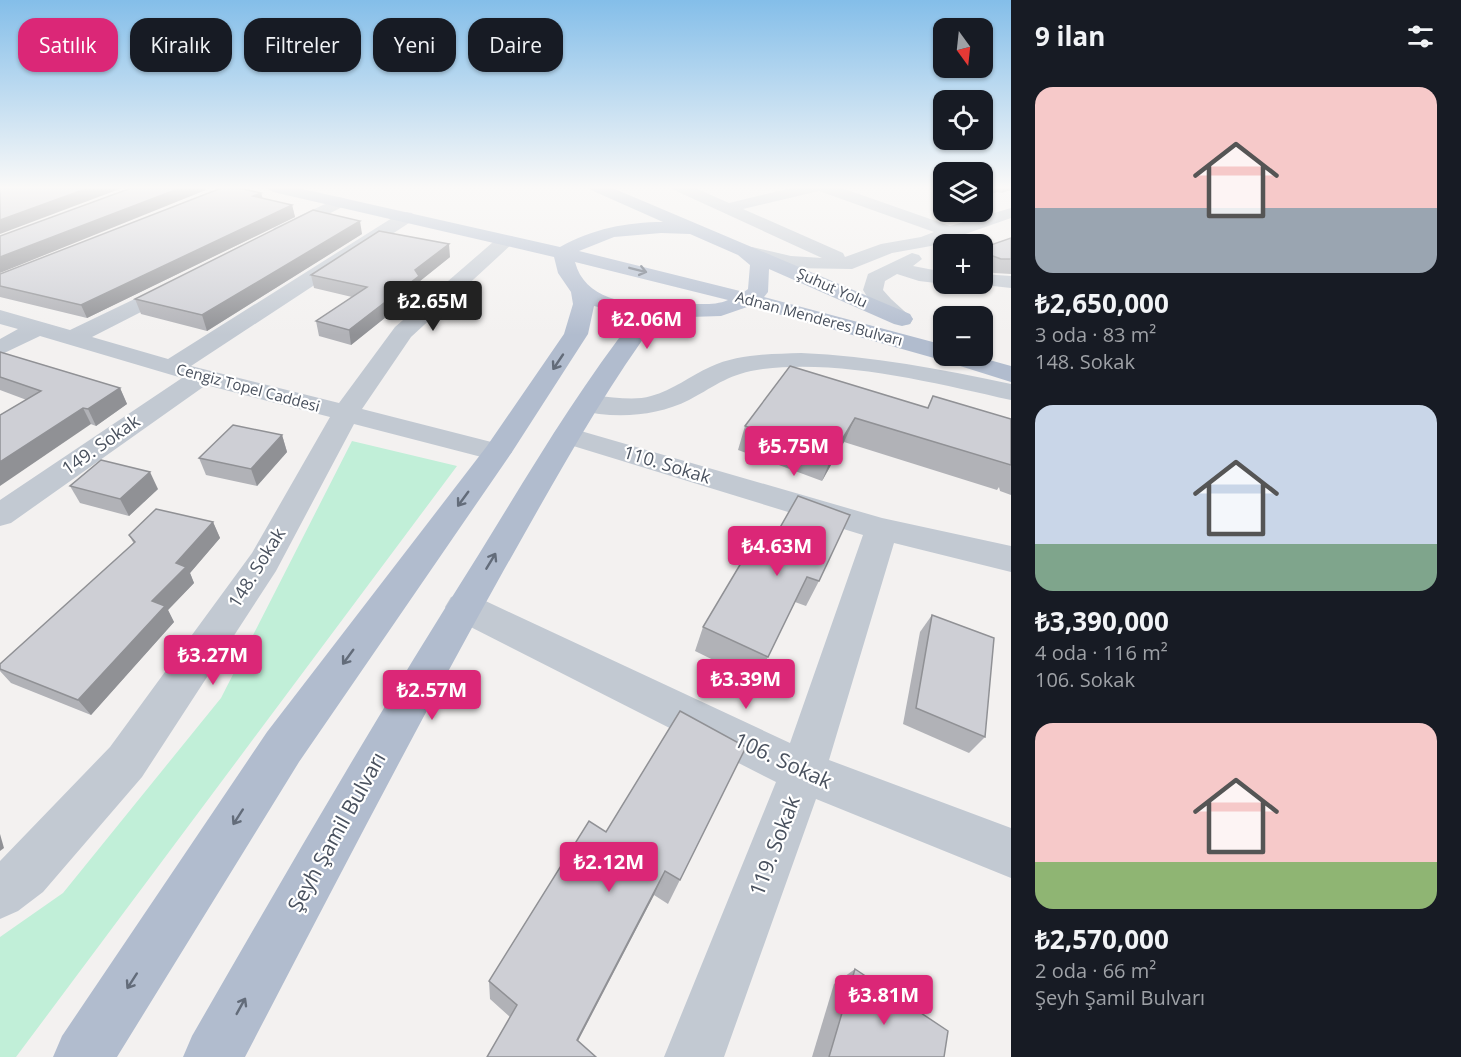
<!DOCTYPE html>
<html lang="tr">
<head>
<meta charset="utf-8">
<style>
	:root { --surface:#171b24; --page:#242831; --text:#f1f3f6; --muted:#9ea1a6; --accent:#db2777 }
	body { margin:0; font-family:"Open Sans",sans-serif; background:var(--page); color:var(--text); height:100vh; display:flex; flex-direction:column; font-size:22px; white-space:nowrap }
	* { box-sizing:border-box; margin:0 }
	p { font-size:20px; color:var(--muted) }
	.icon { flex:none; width:33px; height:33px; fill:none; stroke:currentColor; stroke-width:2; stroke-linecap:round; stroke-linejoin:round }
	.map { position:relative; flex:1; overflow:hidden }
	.details { display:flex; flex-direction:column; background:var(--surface); width:450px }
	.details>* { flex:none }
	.banner { position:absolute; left:18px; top:18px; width:570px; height:54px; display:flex; gap:12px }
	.needle { width:39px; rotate:165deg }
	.tools { position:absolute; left:933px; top:18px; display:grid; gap:12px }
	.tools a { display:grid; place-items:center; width:60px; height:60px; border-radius:12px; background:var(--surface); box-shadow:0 2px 4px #0004; font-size:30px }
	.price { position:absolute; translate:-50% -51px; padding:0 14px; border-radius:6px; background:var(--accent); color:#fff; font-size:20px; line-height:39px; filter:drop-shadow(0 2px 3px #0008) }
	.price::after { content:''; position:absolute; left:50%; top:36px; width:18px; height:14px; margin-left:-9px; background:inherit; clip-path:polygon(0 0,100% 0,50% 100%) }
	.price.on { background:#222; color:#fff }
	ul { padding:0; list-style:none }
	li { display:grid; align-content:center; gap:12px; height:318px; padding:0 24px }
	li span { display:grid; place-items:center; height:186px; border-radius:18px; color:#555 }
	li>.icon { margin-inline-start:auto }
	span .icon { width:108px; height:108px; fill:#fffc; stroke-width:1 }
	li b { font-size:26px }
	h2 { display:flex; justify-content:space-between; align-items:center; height:72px; padding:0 24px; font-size:26px }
	.tag { padding:0 21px; border-radius:18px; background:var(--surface); box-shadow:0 2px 4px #0004; font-size:21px; line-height:54px }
	.tag.on { background:var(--accent); color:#fff }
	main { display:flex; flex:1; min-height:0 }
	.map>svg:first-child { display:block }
</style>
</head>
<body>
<main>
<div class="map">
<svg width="1011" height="1057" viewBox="0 0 1011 1057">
	<rect width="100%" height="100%" fill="#f3f1f0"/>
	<path fill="#c1efd8" d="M352 441 457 466 16 1057H0V937L63 893 221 698Z"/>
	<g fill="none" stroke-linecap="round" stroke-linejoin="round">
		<g fill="#c2c9d2" fill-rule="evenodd">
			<path d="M672 187H693L729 203 795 187H839L950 226 1011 208V218L931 246 892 253 852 269 791 268 745 257 743 253 745 249 752 247 791 256 822 258 674 190ZM819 191 934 232 921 237 881 244 845 257 843 253 743 209Z"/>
			<path d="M340 197 346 199 348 202 346 205 286 236H274L271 232 274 228Z"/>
			<path d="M406 212 412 213 415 217 412 221 191 366 339 403 395 327 500 236H512L515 240 512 244 411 337 362 409 507 446 512 452 507 458 497 461 354 424 276 571 142 777 43 892 18 911 0 919V861L110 747 252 553 330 417 206 385 11 523 0 526V500L182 378 40 336 0 355V339L18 329 0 324V310L70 330 172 281 179 279 186 281 189 285 186 289 92 337 168 359 400 213Z"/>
			<path d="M912 253 919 255 922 259 913 266 944 272V284H946H944L919 281 897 274 885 281 883 290 891 299 913 319 910 324C888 329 873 306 863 290L868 274Z"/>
			<path d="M982 274 1011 276V288L975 284H982Z"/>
			<path d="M801 353C872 356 941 369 1011 384V400C936 383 840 359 763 369 728 374 719 384 689 400 655 417 614 419 578 410L574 404 578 398C601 392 627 403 651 396 673 390 690 376 710 367 738 354 771 354 801 353Z"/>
			<path d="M567 427 882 518 1011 546V572L894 543 829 760 1011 828V878L816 799 724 1057H664L776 782 451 617 445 607 451 597 464 593 477 597 790 743 863 535 557 441 553 435 557 429Z"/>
		</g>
		<path fill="#b1bcce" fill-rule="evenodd" d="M265 187H294L560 247C592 229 627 222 663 222L591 190 589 187H610L910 314 913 319 910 324 902 326 894 324 769 269 768 292 764 297 944 345V356H975L1011 366V382L941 360 750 306 721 316 658 318C598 400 550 489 500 577 412 735 329 896 245 1057H183L192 1036C285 874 379 712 479 554 529 473 577 391 636 316L594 306 588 334 512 452 299 762 117 1057H53L62 1036 267 732 487 446 564 334 573 304 571 292 558 273 554 257 273 192ZM661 233 690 234 738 255 750 265 748 289 744 292 579 251 614 237ZM575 262 728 300C717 305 704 304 692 304 652 306 587 309 575 262Z"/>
	</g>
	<g fill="#b1b2b7">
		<path d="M982 187H1011L1001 193 997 192 982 197Z"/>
		<path d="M261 193 263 199 292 205 295 217 87 318 0 297V274Z"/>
		<path d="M362 234 207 331 141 314 135 299Z"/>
		<path d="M1011 238V274L994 273 982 269V248Z"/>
		<path d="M450 257 420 281 421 289 351 345 319 336 316 321 352 297 314 288 311 275Z"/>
		<path d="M0 352 120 388 127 404 96 426 0 390Z"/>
		<path d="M933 396 1011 419V495L1000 491 999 487 997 490 844 442 822 481 738 450 745 426 927 408Z"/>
		<path d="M282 435 287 452 257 486 206 475 199 458Z"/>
		<path d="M70 486 158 489 129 516 80 503Z"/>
		<path d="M213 522 220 538 190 573 194 583 168 610 174 622 91 715 11 683 0 671V664L134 544 129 535Z"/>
		<path d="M762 559 819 581 806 606 795 602 756 681 695 651 703 627Z"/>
		<path d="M932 615 985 737 969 753 903 724 920 632Z"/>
		<path d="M746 747 668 904 654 895 578 1041 510 1017 490 999 489 981 606 832Z"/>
		<path d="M855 969 944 1057H812L834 984Z"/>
	</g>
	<g fill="#909195">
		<path d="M91 187H125L0 234V220Z"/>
		<path d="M183 187H205L206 190 0 273V257Z"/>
		<path d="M989 187H1000L997 192 982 197V189Z"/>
		<path d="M1004 187H1011V190L1001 193Z"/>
		<path d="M261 193 264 204 253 196Z"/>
		<path d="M292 205 295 217 87 318 81 305Z"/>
		<path d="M360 221 362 234 207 331 202 315Z"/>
		<path d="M449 244 450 257 420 281 421 289 351 345 349 330 415 270Z"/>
		<path d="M120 388 127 404 96 426 88 409Z"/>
		<path d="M83 408 91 424 0 486V462Z"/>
		<path d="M855 418 844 442 822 481 832 456Z"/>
		<path d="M282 435 287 452 257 486 251 469Z"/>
		<path d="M150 472 158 489 129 516 120 499Z"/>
		<path d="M213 522 220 538 190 573 194 583 168 610 174 622 91 715 78 700 152 601 176 563Z"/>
		<path d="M0 834 4 848 0 851Z"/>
		<path d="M665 871 654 895 571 1054 577 1040Z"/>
	</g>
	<g fill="#cecfd5" stroke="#909195" stroke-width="1.5">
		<path d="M0 187H91L0 220Z"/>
		<path d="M134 187H183L0 257V236Z"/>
		<path d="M224 187H234L261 193 253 196 292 205 81 305 0 286V274Z"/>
		<path d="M313 210 360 221 202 315 135 299Z"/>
		<path d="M379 231 449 244 415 270 419 276 349 330 316 321 367 287 311 275Z"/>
		<path d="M1011 238V259H1001L982 252V248Z"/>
		<path d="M0 352 120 388 88 409 83 408 0 462V415L41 391 0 377Z"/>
		<path d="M790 366 928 408 933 396 1011 419V465L855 418 832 456 745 426Z"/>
		<path d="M233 425 282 435 251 469 199 458Z"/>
		<path d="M101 460 150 472 120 499 70 486Z"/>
		<path d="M798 496 850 515 819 581 807 577 768 657 703 627 747 553 762 559Z"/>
		<path d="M156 509 213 522 176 563 186 567 152 601 165 606 78 700 0 669V664L135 542 129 535Z"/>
		<path d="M932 615 994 638 985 737 916 708Z"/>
		<path d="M680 711 746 747 680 880 665 871 577 1040 596 1057H487L517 1005 489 981 589 821 606 832Z"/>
		<path d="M855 969 948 1031 944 1057H829Z"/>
	</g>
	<defs><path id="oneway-shaft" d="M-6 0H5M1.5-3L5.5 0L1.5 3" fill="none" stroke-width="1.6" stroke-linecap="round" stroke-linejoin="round" transform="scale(1.5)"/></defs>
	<g stroke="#636c7a">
		<use href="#oneway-shaft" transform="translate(638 270) rotate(14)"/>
		<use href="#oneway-shaft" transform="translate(558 362) rotate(124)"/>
		<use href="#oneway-shaft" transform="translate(463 499) rotate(126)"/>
		<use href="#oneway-shaft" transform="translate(491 561) rotate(-59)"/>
		<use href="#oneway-shaft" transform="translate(348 657) rotate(126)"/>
		<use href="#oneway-shaft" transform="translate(238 817) rotate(123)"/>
		<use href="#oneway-shaft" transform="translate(132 981) rotate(123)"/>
		<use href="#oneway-shaft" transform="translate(241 1006) rotate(-61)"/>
	</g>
	<linearGradient id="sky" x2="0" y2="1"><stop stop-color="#84bee9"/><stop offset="0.56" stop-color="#faf9f8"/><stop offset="1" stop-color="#faf9f8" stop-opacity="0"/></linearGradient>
	<rect width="1011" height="335" fill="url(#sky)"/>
	<g text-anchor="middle" stroke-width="4.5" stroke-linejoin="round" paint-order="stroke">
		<g font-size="15" fill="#49515e" stroke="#fff">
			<text transform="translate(832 288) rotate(24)" y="5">Şuhut Yolu</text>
			<text transform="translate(819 319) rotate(15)" y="5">Adnan Menderes Bulvarı</text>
			<text transform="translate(248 388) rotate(15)" y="5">Cengiz Topel Caddesi</text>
		</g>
		<g font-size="18" fill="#49515e" stroke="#fff">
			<text transform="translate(101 445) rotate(-35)" y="6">149. Sokak</text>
			<text transform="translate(667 465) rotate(17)" y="6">110. Sokak</text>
			<text transform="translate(257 568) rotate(-58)" y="6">148. Sokak</text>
		</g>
		<g font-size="21" fill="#49515e" stroke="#fff">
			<text transform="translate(783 761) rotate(25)" y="7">106. Sokak</text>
			<text transform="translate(337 832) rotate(-61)" y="7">Şeyh Şamil Bulvarı</text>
			<text transform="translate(775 846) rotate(-69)" y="7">119. Sokak</text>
		</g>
	</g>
</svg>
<div class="tools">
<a><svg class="needle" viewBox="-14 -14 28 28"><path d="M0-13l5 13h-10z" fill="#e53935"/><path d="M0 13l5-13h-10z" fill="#9ea1a6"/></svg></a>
<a><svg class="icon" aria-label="locate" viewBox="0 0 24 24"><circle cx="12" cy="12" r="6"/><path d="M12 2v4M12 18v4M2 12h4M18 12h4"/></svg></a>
<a><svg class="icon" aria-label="layers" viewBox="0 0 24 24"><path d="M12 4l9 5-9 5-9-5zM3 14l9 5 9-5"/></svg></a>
<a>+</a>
<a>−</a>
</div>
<b class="price on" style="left:433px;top:332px">₺2.65M</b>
<b class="price" style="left:647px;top:350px">₺2.06M</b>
<b class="price" style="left:794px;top:477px">₺5.75M</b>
<b class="price" style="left:777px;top:577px">₺4.63M</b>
<b class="price" style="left:213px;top:686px">₺3.27M</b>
<b class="price" style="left:746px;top:710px">₺3.39M</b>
<b class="price" style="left:432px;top:721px">₺2.57M</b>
<b class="price" style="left:609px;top:893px">₺2.12M</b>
<b class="price" style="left:884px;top:1026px">₺3.81M</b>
<div class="banner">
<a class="tag on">Satılık</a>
<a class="tag">Kiralık</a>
<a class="tag">Filtreler</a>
<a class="tag">Yeni</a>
<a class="tag">Daire</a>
</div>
</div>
<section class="details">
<h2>9 ilan<svg class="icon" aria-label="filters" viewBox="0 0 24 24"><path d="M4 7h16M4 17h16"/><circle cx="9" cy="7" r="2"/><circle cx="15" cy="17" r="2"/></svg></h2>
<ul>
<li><span style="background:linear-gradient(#f6c9c9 65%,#9aa5b1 0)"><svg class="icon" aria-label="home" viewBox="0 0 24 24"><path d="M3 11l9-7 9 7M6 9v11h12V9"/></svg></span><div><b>₺2,650,000</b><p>3 oda · 83 m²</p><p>148. Sokak</p></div></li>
<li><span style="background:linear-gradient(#c9d6e8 75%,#7fa58c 0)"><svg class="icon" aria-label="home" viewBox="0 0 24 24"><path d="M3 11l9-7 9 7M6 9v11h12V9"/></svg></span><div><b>₺3,390,000</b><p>4 oda · 116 m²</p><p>106. Sokak</p></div></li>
<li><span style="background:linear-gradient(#f6c9c9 75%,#8fb573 0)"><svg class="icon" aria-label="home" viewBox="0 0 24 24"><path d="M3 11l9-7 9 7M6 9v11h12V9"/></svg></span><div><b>₺2,570,000</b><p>2 oda · 66 m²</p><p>Şeyh Şamil Bulvarı</p></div></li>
</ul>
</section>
</main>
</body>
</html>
